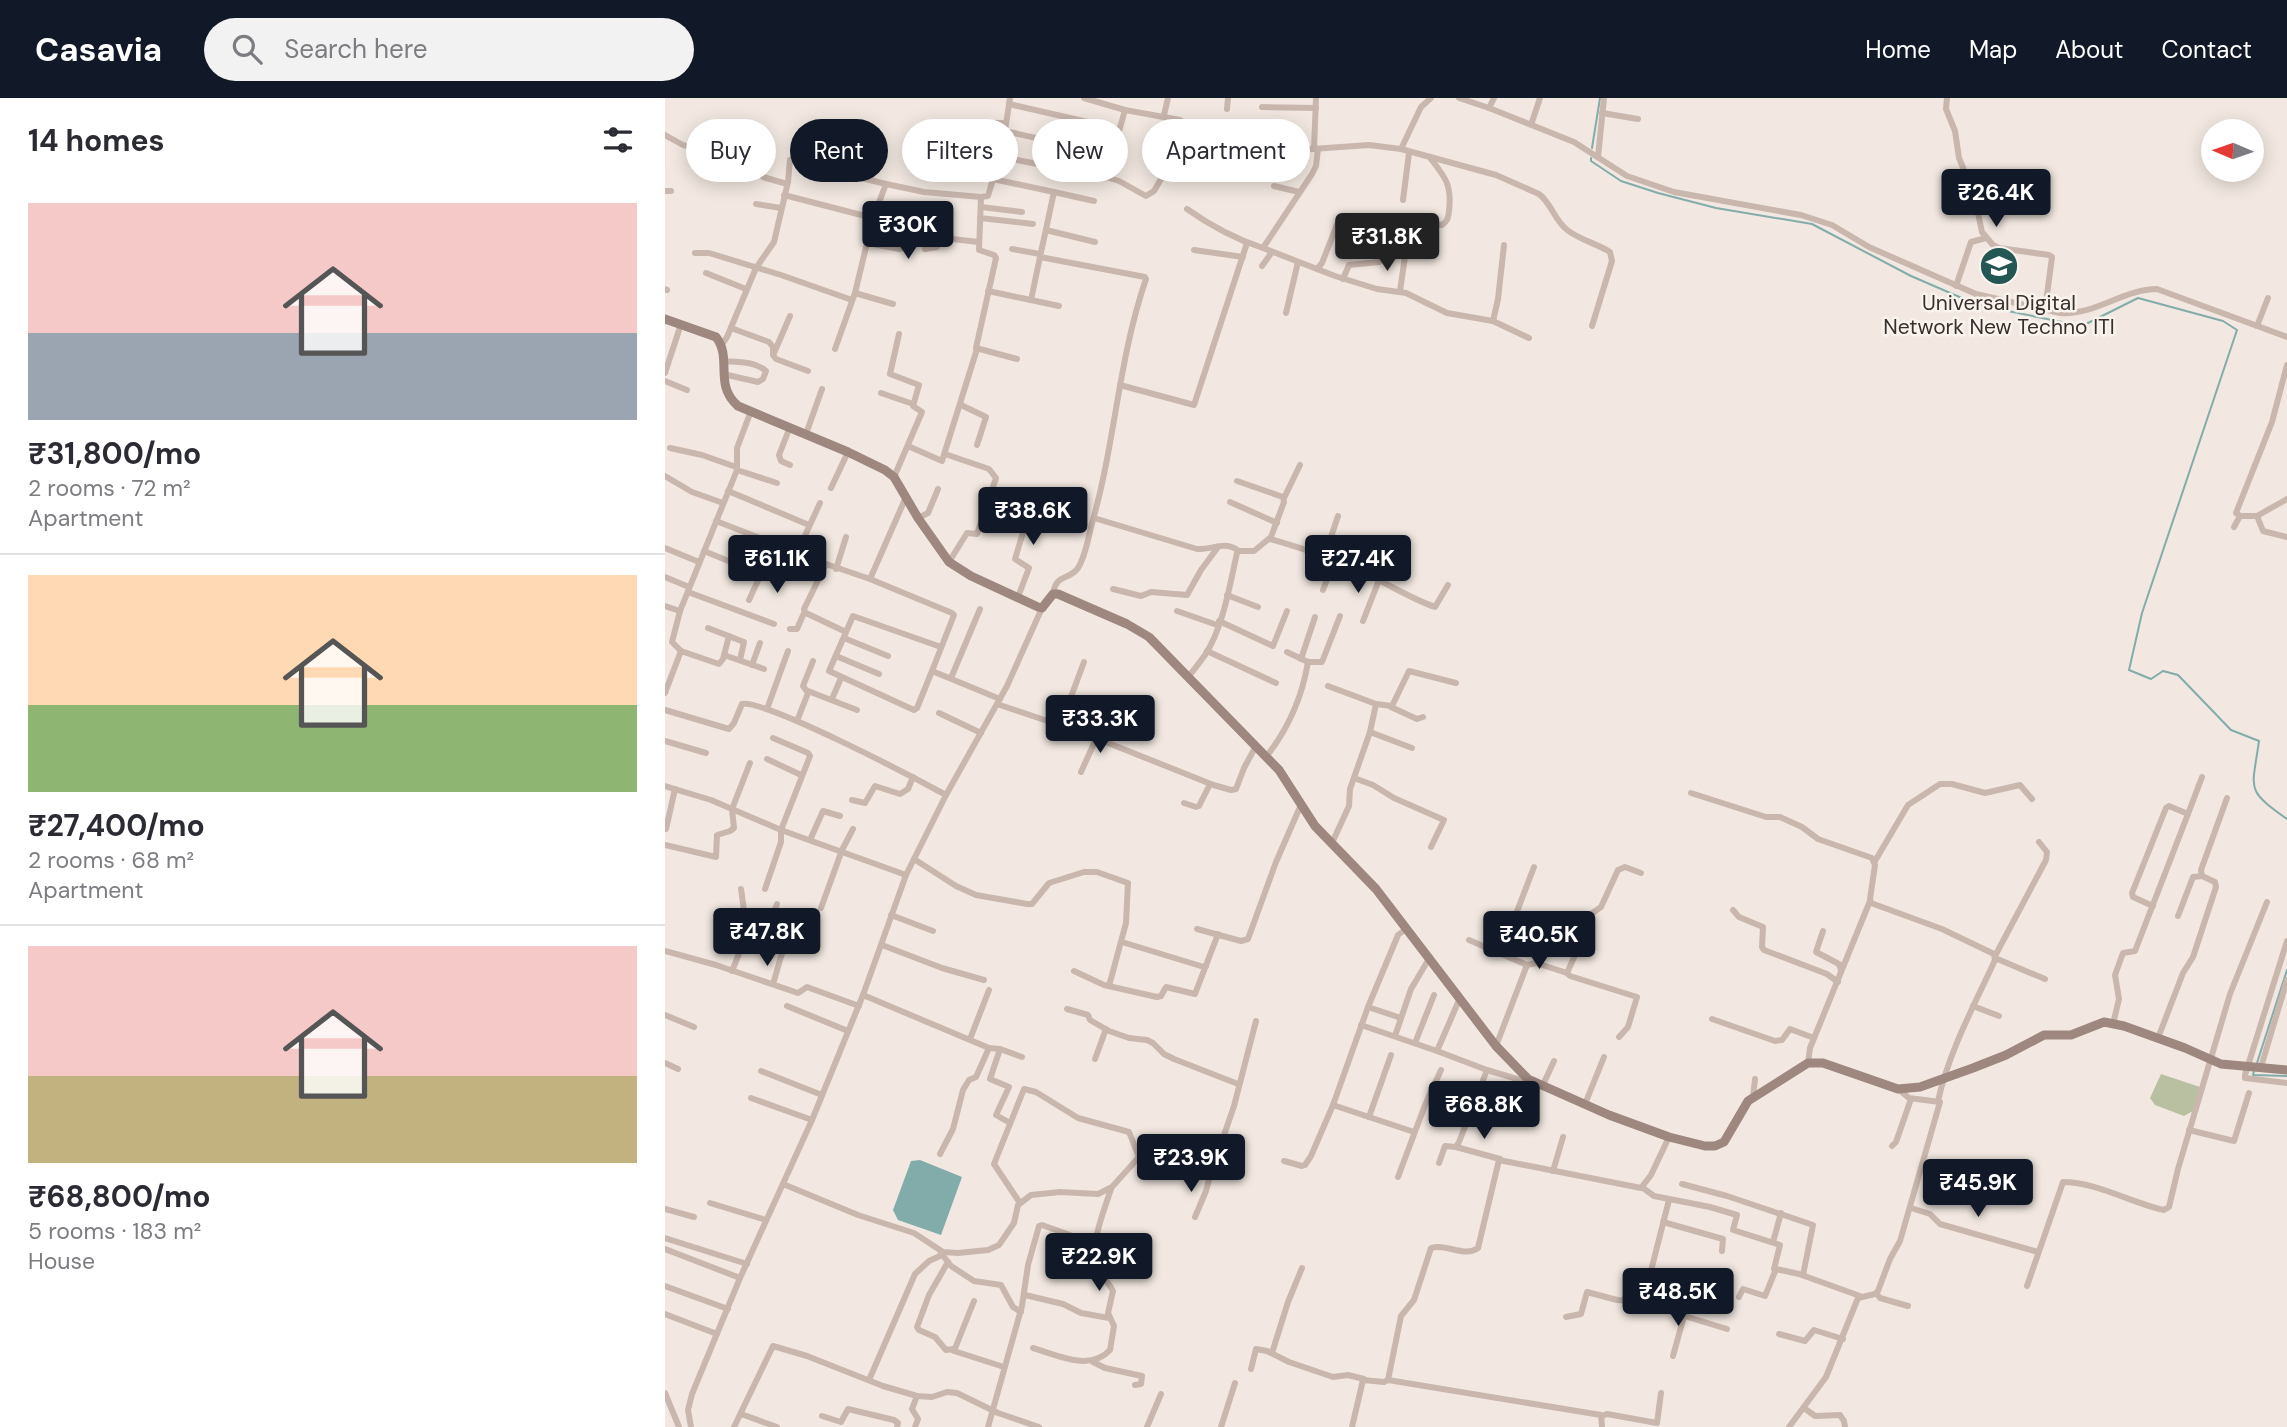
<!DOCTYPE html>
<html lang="en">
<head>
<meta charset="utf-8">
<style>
	:root { --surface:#fff; --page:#f2f2f3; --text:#2b2b33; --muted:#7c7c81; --line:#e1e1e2; --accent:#111827 }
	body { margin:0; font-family:"DM Sans",sans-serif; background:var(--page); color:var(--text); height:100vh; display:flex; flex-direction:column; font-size:26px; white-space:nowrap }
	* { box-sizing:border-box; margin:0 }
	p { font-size:23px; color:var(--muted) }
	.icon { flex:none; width:38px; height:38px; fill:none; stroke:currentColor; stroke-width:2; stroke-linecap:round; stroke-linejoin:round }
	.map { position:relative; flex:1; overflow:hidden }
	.panel { display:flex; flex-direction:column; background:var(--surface); width:665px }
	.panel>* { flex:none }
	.banner { position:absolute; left:21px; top:21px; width:665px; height:63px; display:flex; gap:14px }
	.needle { width:46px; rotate:272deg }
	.tools { position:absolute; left:1536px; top:21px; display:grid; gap:14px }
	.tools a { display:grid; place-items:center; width:63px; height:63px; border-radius:50%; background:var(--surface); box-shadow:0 4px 18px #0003; font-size:35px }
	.price { position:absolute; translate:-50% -60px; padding:0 16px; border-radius:7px; background:var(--accent); color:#fff; font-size:23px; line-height:46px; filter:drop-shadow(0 2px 4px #0008) }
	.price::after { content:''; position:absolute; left:50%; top:42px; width:21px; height:16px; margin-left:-10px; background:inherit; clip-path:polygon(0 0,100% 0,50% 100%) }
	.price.on { background:#222; color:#fff }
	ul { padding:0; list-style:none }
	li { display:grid; align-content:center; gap:14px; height:371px; padding:0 28px }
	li+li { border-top:2px solid var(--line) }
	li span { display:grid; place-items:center; height:217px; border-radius:0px; color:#555 }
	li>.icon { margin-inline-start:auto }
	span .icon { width:126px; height:126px; fill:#fffc; stroke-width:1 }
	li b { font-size:30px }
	h2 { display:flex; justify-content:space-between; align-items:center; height:84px; padding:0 28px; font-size:30px }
	.chip { padding:0 24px; border-radius:32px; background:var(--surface); box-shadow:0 4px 18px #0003; font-size:24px; line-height:63px }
	.chip.on { background:var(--accent); color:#fff }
	header { display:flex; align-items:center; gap:42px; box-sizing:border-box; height:98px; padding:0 35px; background:var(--accent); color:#fff }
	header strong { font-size:33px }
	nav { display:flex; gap:38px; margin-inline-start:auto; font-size:24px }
	.search { width:490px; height:63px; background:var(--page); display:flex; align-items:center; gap:18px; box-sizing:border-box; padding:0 24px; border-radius:38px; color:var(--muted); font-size:26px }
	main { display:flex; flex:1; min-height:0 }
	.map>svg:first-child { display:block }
</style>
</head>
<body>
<header>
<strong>Casavia</strong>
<div class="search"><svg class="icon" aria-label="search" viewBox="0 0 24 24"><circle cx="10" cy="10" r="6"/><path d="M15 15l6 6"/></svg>Search here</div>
<nav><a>Home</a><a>Map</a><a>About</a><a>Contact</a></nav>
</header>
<main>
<section class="panel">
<h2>14 homes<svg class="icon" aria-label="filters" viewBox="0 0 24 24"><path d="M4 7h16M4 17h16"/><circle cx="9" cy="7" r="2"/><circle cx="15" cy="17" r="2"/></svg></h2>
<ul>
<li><span style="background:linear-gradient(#f6c9c9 60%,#9aa5b1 0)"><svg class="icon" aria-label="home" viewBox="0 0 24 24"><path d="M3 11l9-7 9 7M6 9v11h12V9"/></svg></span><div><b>₹31,800/mo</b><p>2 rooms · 72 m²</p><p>Apartment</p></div></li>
<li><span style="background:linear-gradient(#ffd9b3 60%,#8fb573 0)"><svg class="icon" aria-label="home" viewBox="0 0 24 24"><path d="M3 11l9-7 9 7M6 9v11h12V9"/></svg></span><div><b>₹27,400/mo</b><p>2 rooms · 68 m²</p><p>Apartment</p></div></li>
<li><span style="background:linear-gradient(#f6c9c9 60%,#c2b280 0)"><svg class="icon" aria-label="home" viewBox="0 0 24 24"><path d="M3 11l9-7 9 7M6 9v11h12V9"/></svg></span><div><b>₹68,800/mo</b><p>5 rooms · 183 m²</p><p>House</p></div></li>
</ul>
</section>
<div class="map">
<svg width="1622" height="1329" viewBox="0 0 1622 1329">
	<rect width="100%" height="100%" fill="#f2e8e1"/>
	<path fill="#b9c0a2" d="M1496 976 1535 989 1528 1013 1519 1018 1490 1007 1485 1000Z"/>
	<path fill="#82acaa" d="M255 1062 297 1079 276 1137 233 1122 228 1112 246 1063Z"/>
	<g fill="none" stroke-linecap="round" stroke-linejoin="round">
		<g stroke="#82acaa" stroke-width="2">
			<path d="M927 50 935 0"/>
			<path d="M926 60V63L956 83 993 95 1051 110 1147 126 1246 178 1313 207 1417 228 1473 200 1558 223 1572 232 1477 515 1464 572 1486 581 1498 573 1513 577 1566 632 1594 643C1587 693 1580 691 1622 721"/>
			<path d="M1592 965 1622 872"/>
			<path d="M1589 973 1588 977 1622 978"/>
		</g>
		<g stroke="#c9b7ae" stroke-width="6">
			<path d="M345 0 336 59 328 81 389 94 375 159 480 179 481 181C453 262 450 348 426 429 423 442 420 459 413 470 404 483 391 475 388 496"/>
			<path d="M419 0 460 12 515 22 531 34 579 53 590 55 704 47 736 51 756 9 766 0"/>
			<path d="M794 0 824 10 909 44 962 78 1009 94 1136 117 1167 127 1204 149 1311 196 1395 215C1429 218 1458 191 1492 191L1622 239"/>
			<path d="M1282 0 1281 11 1290 33 1294 60 1309 96 1317 134 1328 147 1334 150 1384 157 1387 159 1380 212"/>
			<path d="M344 6 427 25"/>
			<path d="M597 9 651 10"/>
			<path d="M824 10 829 0"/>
			<path d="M562 11 563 0"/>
			<path d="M937 15 973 21"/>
			<path d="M499 17 503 0"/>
			<path d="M290 25H341"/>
			<path d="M866 27 875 0"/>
			<path d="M340 33 411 49"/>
			<path d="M0 37 18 47 60 61"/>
			<path d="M649 51 651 0"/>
			<path d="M736 51 831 77 874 96C886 105 889 121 901 131 914 142 931 145 945 154L947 163 927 228"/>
			<path d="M933 59 939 0"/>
			<path d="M283 60 336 59 441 79 460 12"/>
			<path d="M487 67 502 47 531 34"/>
			<path d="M152 69 221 86"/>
			<path d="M406 74 416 23"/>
			<path d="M98 79 122 86"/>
			<path d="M441 79 454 83 481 98 489 93 503 69"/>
			<path d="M609 88 634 94"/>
			<path d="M0 93H6"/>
			<path d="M389 94 429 103"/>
			<path d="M119 97 208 120 265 129 276 141"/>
			<path d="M316 99 314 152 329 157 331 160 311 250 352 261"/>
			<path d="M738 102 744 55"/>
			<path d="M91 106 116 110"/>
			<path d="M316 109 357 114"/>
			<path d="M522 111C546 128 570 141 598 150L647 76 651 68 653 51"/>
			<path d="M315 120 368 126"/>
			<path d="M381 132 430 144"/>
			<path d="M203 145 234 151 243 149 247 127"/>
			<path d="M598 150 670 178 712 191 741 195 782 215 828 223 864 240"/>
			<path d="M260 151 272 149 276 141 279 140 313 144"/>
			<path d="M347 151 375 156"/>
			<path d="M529 152 578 159"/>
			<path d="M30 155H44L116 177 187 202"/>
			<path d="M597 168 607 154"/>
			<path d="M652 171 657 165 673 124"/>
			<path d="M41 175 81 191"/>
			<path d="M678 181 684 167 714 164 742 138"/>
			<path d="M1291 188 1306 144 1321 140"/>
			<path d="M0 191 2 192"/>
			<path d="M323 193 394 208"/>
			<path d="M735 193 744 131 754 127H777C783 123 783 120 784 113 787 88 781 80 766 61"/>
			<path d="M190 195 228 206"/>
			<path d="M366 202 375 159"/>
			<path d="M621 215 633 164"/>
			<path d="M828 223 833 201 839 147"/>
			<path d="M1592 228 1603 200"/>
			<path d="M66 230 104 244 108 249V257L111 261 143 273"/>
			<path d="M56 248 62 239 91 170 109 144 123 84 125 62"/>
			<path d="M170 251 190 195 208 120 221 86 259 94 316 99 323 98 328 81"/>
			<path d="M109 255 125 218"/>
			<path d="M58 263C72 264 90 263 101 273L98 281 93 284 58 276"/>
			<path d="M1622 267 1607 324 1571 415 1575 418H1592L1598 433 1622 439"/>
			<path d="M0 275 16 226"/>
			<path d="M0 283 22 292"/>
			<path d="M455 287 529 307 582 145"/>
			<path d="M216 295 248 306"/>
			<path d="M296 307 321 319 312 347"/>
			<path d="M125 329 114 357 116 363 125 367"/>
			<path d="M141 336 157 291"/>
			<path d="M243 348 277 363 312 251"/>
			<path d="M5 350 37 357 71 369"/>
			<path d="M280 356 324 371 331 380 312 436 302 435 284 464"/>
			<path d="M72 372 112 385"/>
			<path d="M0 378 27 394 58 405"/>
			<path d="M229 379 257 314 248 308 254 287 225 276 234 236"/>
			<path d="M166 390 183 354"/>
			<path d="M63 393 144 427"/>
			<path d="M619 400 635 367"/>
			<path d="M565 404 612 425"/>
			<path d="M1592 418 1622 401"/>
			<path d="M253 420 263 415 273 391"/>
			<path d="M429 420 532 451C548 452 559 442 574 453"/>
			<path d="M51 423 100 442"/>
			<path d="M1569 429 1575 418"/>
			<path d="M605 441C636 450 668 460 697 474 722 485 744 500 770 509L783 487"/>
			<path d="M0 450 34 464"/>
			<path d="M39 453 115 484 121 479 155 405"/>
			<path d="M133 453 161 466 139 511 140 515"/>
			<path d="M659 460 673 418"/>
			<path d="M161 466 205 481 287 515 289 517 267 573 335 601"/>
			<path d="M171 471 181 439"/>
			<path d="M0 479 24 489"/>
			<path d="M205 481 241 399"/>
			<path d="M448 491 476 498 486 494 522 497 536 472 553 449"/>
			<path d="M658 492 669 463"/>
			<path d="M23 494 109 526"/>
			<path d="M562 497 593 509"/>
			<path d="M353 499 364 470 350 461 363 418 361 413 353 408"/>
			<path d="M84 502 96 476"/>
			<path d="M0 508 15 513"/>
			<path d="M512 513 552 527"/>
			<path d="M554 523 608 548 622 513"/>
			<path d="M698 523 714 482"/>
			<path d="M43 530 79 544 75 562"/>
			<path d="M125 531H132L139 515H141L181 534"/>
			<path d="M64 538 58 561 54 566 16 553 7 544 15 513 72 372V350L86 313"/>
			<path d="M179 540 223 558"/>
			<path d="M542 553 611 585"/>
			<path d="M59 557 99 571"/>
			<path d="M171 558 214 576"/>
			<path d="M636 561 650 519"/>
			<path d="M643 564H657L675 518"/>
			<path d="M87 567 95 545"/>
			<path d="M267 573 252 610 249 612 164 573 188 518 276 549"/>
			<path d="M523 579C529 572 535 564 540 557 558 530 565 486 572 455L574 453H589L606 439 619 404 618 399 572 383"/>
			<path d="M286 580 315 511"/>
			<path d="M663 588 711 606"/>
			<path d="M143 593 192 612"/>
			<path d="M0 595 16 553"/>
			<path d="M167 601 176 580"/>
			<path d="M332 606 418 635 546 686"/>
			<path d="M726 609 752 621 758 619"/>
			<path d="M102 611 123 553"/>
			<path d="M0 612 64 631 69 625 77 606C102 602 250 680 281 697"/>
			<path d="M274 615 316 635"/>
			<path d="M132 623 143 595 138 588 148 563"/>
			<path d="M395 628 419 564"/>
			<path d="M705 634 747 650"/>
			<path d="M0 643 41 655"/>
			<path d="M601 659C624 630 637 600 643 564L622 554"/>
			<path d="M102 661 136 677"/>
			<path d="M416 674 431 641"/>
			<path d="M689 680 708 687 729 700 779 722 766 749"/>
			<path d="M0 688 46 702 116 732 241 777"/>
			<path d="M1026 695 1101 719H1115L1137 729 1153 741 1207 760 1210 767 1205 801 1206 805 1277 831 1329 856 1330 862C1309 908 1284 953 1273 1003"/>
			<path d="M187 702 200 705 210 688 235 696 243 691 248 679"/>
			<path d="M519 705 531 709 534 708 545 686 566 692 571 691 579 670 591 648"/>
			<path d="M1 731 10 691"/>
			<path d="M145 742 158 713 175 718"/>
			<path d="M667 745 684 708 685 691 705 634 711 606 727 608 744 573 791 585"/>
			<path d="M0 747 51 759 52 737 65 733 69 730 67 711 85 665"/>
			<path d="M249 761 291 788 311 797 362 806H367L384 785 419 774H432L463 785 461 825 444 888"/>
			<path d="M1210 763 1243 707 1275 686H1287L1320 695 1355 687 1367 701"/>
			<path d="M100 791 116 744V732L145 658 143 655 108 640"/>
			<path d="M1488 808 1468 799 1467 795 1501 710 1504 708 1523 716 1537 679"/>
			<path d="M156 810 177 752 188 731"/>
			<path d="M1068 812 1074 819 1098 829 1097 849 1099 852 1162 876 1173 884"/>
			<path d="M226 817 268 833"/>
			<path d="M1513 818 1528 779 1537 778"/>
			<path d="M532 831 576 843 583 841 611 764 635 709"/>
			<path d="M1158 833 1151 854 1174 866 1176 872"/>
			<path d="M804 842 862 867 831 948"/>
			<path d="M1622 843 1580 977V980L1622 985"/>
			<path d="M457 844 539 869 541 868"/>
			<path d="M217 847 277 870 319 882"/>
			<path d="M0 853 51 867 133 895 142 889 194 908"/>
			<path d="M836 855 869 769"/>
			<path d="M1330 858 1381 762 1382 754 1374 744"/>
			<path d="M1330 860 1380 881"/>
			<path d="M862 867 871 865 902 875 920 835 926 816 936 809 953 772 960 769 976 775"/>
			<path d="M67 873C83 835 82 831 76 791"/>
			<path d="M409 873 439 887 492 899 496 898 501 889 530 896 553 836"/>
			<path d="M902 875 905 878 972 899 963 929 954 939"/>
			<path d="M108 886 118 852C113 845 103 846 100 838L112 806"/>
			<path d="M198 897 324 950 311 979 304 982 298 992 288 1031 275 1056"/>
			<path d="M122 908 183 933"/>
			<path d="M1308 908 1334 918"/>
			<path d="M703 909 736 920"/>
			<path d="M402 911 423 917 425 922 444 933 464 940 482 942 488 945 499 956 509 961 573 986"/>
			<path d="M0 917 29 929"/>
			<path d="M1047 921 1110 943 1117 942 1125 931 1149 940"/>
			<path d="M1448 926 1454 901 1450 877 1458 855 1470 853 1523 716"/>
			<path d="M696 927 772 953 795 900"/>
			<path d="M730 938 746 891 765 859"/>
			<path d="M1493 940 1518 875 1528 859 1551 789 1550 784 1537 778 1536 772 1562 700"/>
			<path d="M305 941 324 892"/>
			<path d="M750 945 769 897"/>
			<path d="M324 950 335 951 357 959"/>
			<path d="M335 951 325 981 344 989 331 1017 345 1025"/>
			<path d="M772 953 822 972 866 985"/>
			<path d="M430 961 441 931"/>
			<path d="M0 965 13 971"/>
			<path d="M1143 965 1145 950 1205 803"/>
			<path d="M1596 969 1622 882"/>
			<path d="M96 973 157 997"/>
			<path d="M877 989 889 963"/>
			<path d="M1088 999 1090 981"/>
			<path d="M86 1000 147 1022"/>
			<path d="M920 1006 939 959"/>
			<path d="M668 1007 749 1034"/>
			<path d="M704 1019 726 957"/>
			<path d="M1524 1032 1569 1043 1584 995"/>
			<path d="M1227 1048 1231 1044 1246 1001"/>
			<path d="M791 1049 835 1061"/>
			<path d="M619 1063 637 1068 640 1067 646 1058 668 1007 703 909 733 837 742 830"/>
			<path d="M774 1065 780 1048 791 1049 794 1044 822 972"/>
			<path d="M888 1073 898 1039"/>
			<path d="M733 1079 760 1007 776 972"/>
			<path d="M118 1086 193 1117 249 1135 278 1154 293 1155 323 1152 334 1147 349 1125 353 1107 366 1097 395 1094 433 1096 447 1089 474 1059 485 1060 512 1057 527 1071 545 1078 569 1008 591 923"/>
			<path d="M1017 1086 1062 1098 1148 1127 1138 1177"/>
			<path d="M978 1090 989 1098 1045 1109 1072 1117 1068 1132 1115 1147 1109 1171"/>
			<path d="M45 1105 101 1122"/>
			<path d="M355 1105 329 1066 359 991 371 994 413 1020 464 1034 474 1059"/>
			<path d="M1246 1110 1265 1116 1275 1126 1373 1154"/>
			<path d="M0 1111 29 1119"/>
			<path d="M530 1119 541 1093 545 1078"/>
			<path d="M998 1124 1058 1141 1057 1153"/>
			<path d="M0 1140 82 1166"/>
			<path d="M1108 1144 1116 1115"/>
			<path d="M0 1151 75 1180"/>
			<path d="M276 1155 286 1168 309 1183 336 1187 348 1209 356 1214"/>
			<path d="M283 1164 264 1197 252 1229 254 1232 270 1239 281 1252 289 1251"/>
			<path d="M0 1188 63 1211"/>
			<path d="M1362 1188 1398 1084C1432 1084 1466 1105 1499 1112L1504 1109 1513 1071 1565 896 1602 804"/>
			<path d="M1211 1195 1215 1200 1243 1208"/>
			<path d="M360 1197 398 1206 416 1215 444 1220"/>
			<path d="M1074 1199 1078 1191 1100 1198 1111 1171 1134 1176 1195 1198"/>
			<path d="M309 1203 289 1253 339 1269"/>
			<path d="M977 1205 1062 1231"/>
			<path d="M0 1216 52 1236"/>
			<path d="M901 1219 916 1216 922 1194 952 1202 978 1204 1004 1102"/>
			<path d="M1114 1236 1140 1243 1149 1232 1178 1241"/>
			<path d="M368 1250C392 1257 425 1274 445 1252L449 1228 443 1215 448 1193C443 1183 432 1174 430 1164 426 1145 440 1109 446 1091"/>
			<path d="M607 1255 623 1204 637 1170"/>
			<path d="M1008 1258 1019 1218"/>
			<path d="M428 1264 440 1270 477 1278 476 1286 470 1287"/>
			<path d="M586 1271 591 1251 602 1253 624 1264 668 1279 683 1277 699 1281"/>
			<path d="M204 1282 250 1176 264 1163 275 1158 276 1153"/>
			<path d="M723 1282 936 1317 937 1329"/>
			<path d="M0 1295 14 1329"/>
			<path d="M1139 1310 1150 1318 1175 1317 1179 1323 1180 1329"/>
			<path d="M76 1316 112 1329"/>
			<path d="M157 1318 176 1324 183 1311 229 1322 233 1325 232 1329"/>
			<path d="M937 1318 942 1316 992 1325 996 1295"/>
			<path d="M26 1329 23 1312 27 1296 75 1180 147 1022 198 897 241 777 281 697 342 588 377 510"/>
			<path d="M69 1329 108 1248 142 1258 218 1288 252 1298 267 1299 282 1294 292 1295 333 1315 374 1329"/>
			<path d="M250 1329 253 1321 247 1311 252 1298"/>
			<path d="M323 1329 357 1208 363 1167 374 1128 377 1127 405 1137"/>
			<path d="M482 1329 496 1296"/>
			<path d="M556 1329 570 1285"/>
			<path d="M687 1329 698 1282 719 1284 723 1282 736 1218 749 1202 766 1150C781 1145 799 1160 813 1150L834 1062 976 1090 986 1077 1004 1039"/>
			<path d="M1124 1329 1161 1279 1193 1200 1210 1196 1213 1193 1225 1161 1235 1143 1275 1004 1244 1000 1233 991"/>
		</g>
		<path stroke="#9d877f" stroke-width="9" d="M0 221 51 239C68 261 48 286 73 308L183 354 220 372 229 379 253 420 284 464 306 478 373 509 377 510 388 496H393L462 526 484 539 614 672 650 728 711 791 831 948 863 981 944 1017 1004 1039 1040 1048H1050L1059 1044 1083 1003 1143 965H1158L1233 991 1255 989 1308 970 1341 957 1379 937H1406L1439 924 1459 928 1520 950 1556 966 1622 972"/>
	</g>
	<defs>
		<g id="university-disc" transform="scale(2.0125)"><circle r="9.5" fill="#245754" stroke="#f9f3ee"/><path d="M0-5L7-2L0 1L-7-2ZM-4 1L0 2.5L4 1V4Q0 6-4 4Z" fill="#fff"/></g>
	</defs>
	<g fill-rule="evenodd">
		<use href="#university-disc" x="1334" y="168"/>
	</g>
	<g text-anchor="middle" stroke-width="5" stroke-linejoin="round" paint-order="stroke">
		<g font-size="21" fill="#382e2c" stroke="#f9f3ee">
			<text x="1334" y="212">Universal Digital<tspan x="1334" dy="24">Network New Techno ITI</tspan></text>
		</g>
	</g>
</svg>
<div class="tools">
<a><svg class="needle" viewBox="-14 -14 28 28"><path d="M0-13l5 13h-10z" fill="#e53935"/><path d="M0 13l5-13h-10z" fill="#7c7c81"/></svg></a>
</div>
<b class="price" style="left:1331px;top:131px">₹26.4K</b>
<b class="price" style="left:243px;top:163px">₹30K</b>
<b class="price on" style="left:722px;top:175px">₹31.8K</b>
<b class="price" style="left:368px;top:449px">₹38.6K</b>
<b class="price" style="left:112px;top:497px">₹61.1K</b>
<b class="price" style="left:693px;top:497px">₹27.4K</b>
<b class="price" style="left:435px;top:657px">₹33.3K</b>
<b class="price" style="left:102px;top:870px">₹47.8K</b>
<b class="price" style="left:874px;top:873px">₹40.5K</b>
<b class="price" style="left:819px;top:1043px">₹68.8K</b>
<b class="price" style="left:526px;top:1096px">₹23.9K</b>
<b class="price" style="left:1313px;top:1121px">₹45.9K</b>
<b class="price" style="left:434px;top:1195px">₹22.9K</b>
<b class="price" style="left:1013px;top:1230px">₹48.5K</b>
<div class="banner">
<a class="chip">Buy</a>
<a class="chip on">Rent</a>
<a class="chip">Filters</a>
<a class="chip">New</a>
<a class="chip">Apartment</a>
</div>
</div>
</main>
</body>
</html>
